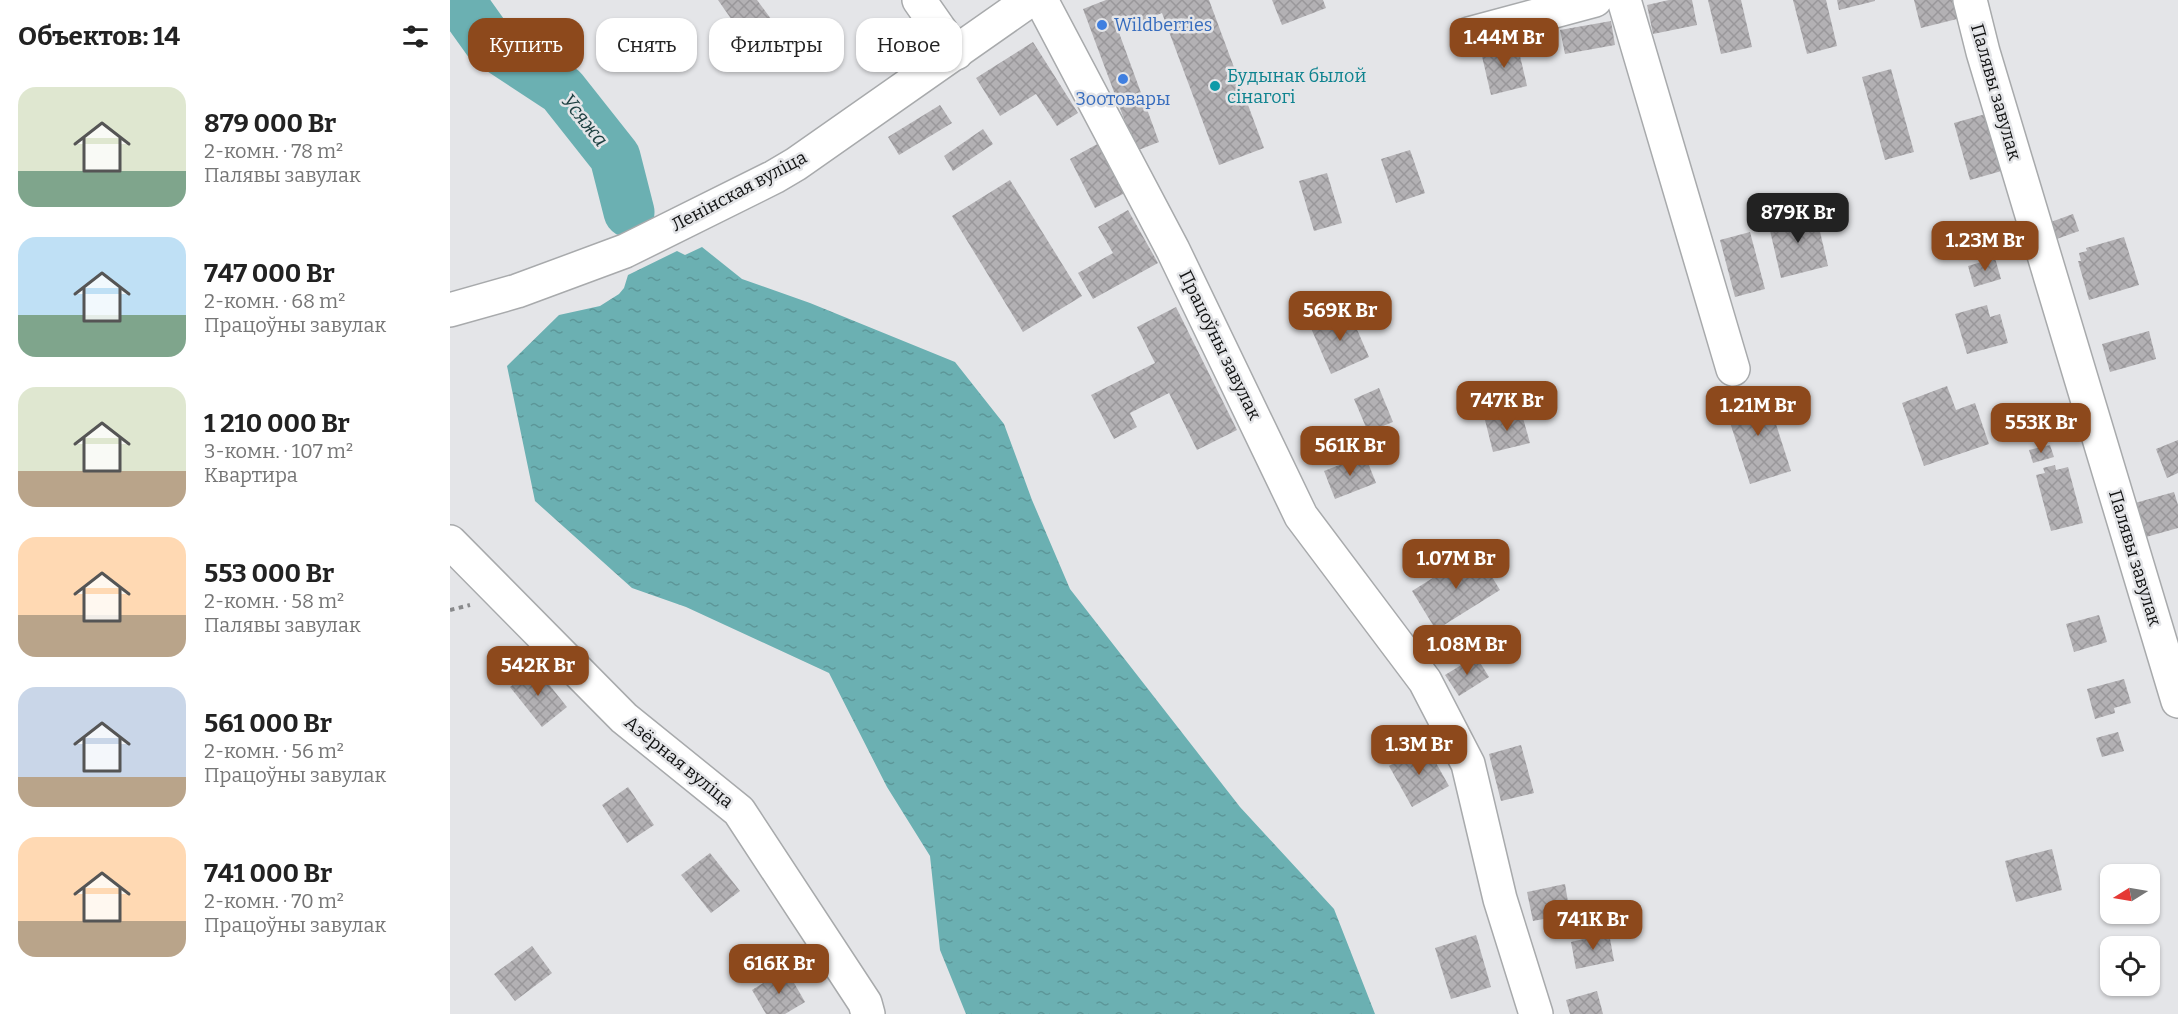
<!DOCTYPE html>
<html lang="ru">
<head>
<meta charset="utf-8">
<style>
	:root { --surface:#fff; --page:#f2f2f2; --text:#222; --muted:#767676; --accent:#8d491c }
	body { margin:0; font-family:Bitter,serif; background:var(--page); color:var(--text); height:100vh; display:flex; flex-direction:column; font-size:22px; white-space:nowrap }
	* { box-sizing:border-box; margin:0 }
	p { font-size:20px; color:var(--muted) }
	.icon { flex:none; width:33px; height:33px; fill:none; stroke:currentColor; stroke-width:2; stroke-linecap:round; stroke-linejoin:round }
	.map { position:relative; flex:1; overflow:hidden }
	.side { display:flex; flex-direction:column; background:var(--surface); width:450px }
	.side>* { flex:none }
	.guide { position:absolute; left:18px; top:18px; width:570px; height:54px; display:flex; gap:12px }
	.needle { width:39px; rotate:259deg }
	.tools { position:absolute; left:1650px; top:864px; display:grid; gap:12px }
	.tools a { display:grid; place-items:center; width:60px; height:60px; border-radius:12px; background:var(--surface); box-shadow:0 2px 4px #0004; font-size:30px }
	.price { position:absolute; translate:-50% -51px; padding:0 14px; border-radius:12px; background:var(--accent); color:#fff; font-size:20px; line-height:39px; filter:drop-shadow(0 2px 3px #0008) }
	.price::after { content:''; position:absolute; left:50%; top:36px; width:18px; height:14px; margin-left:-9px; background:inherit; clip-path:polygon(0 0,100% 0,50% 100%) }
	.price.on { background:#222; color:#fff }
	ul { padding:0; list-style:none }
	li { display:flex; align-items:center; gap:18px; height:150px; padding:0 18px }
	li span { display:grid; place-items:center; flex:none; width:168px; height:120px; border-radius:18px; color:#555 }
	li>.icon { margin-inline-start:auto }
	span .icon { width:72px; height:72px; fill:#fffc; stroke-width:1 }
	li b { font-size:26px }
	h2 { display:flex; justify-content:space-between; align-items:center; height:72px; padding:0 18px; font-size:26px }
	.chip { padding:0 21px; border-radius:18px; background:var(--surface); box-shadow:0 2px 4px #0004; font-size:21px; line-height:54px }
	.chip.on { background:var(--accent); color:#fff }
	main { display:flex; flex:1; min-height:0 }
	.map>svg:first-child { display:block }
</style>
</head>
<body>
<main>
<section class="side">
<h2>Объектов: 14<svg class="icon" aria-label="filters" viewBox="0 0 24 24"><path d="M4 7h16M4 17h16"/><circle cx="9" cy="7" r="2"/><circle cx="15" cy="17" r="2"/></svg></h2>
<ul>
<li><span style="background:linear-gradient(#dfe7d0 70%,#7fa58c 0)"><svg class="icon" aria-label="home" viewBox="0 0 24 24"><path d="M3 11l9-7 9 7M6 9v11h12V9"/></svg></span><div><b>879 000 Br</b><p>2-комн. · 78 m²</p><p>Палявы завулак</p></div></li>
<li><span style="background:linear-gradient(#bfe0f5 65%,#7fa58c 0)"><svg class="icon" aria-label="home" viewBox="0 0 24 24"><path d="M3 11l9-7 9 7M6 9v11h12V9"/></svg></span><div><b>747 000 Br</b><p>2-комн. · 68 m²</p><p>Працоўны завулак</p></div></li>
<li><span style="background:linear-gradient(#dfe7d0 70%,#b9a48a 0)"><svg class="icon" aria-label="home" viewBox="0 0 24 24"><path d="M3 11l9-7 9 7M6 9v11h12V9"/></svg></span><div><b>1 210 000 Br</b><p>3-комн. · 107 m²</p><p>Квартира</p></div></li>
<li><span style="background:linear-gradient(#ffd9b3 65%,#b9a48a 0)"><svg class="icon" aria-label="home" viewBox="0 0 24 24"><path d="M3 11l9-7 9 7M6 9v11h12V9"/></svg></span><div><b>553 000 Br</b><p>2-комн. · 58 m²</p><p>Палявы завулак</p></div></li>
<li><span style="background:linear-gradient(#c9d6e8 75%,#b9a48a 0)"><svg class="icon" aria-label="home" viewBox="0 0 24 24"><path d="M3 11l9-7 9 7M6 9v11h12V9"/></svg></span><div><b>561 000 Br</b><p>2-комн. · 56 m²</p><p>Працоўны завулак</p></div></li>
<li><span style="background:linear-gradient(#ffd9b3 70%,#b9a48a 0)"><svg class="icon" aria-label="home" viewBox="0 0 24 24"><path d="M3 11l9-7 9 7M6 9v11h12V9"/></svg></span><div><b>741 000 Br</b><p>2-комн. · 70 m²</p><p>Працоўны завулак</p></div></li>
</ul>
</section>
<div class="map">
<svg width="1728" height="1014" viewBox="0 0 1728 1014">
	<defs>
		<pattern id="water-ripples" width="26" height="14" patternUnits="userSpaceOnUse" patternTransform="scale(1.5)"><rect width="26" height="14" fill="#6bb0b2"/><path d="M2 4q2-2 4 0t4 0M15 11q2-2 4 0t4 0" fill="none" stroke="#5c9698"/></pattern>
		<pattern id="building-cross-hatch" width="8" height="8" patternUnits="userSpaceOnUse" patternTransform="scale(1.5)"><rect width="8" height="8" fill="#b3b1b4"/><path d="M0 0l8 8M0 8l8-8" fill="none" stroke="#99979a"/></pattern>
	</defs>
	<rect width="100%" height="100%" fill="#e4e5e8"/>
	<path fill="url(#water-ripples)" d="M252 247 292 279 360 303 505 362 554 424 582 500 620 589 790 807 884 909 925 1014H516L490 950 480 856 437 787 379 673 236 607 182 588 85 501 57 366 109 315 150 306 169 294 174 288 178 275 227 251 235 255Z"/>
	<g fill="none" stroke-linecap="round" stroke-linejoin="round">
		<path stroke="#6bb0b2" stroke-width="51" d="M9 0 39 42 112 90 165 157 179 212"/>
	</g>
	<g fill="url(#building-cross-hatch)">
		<path d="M268 0H307L327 27 300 46Z"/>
		<path d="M656 0H759L814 148 769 165 712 13 668 30 709 142 686 151 633 9Z"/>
		<path d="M822 0H873L876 8 832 25Z"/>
		<path d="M1219 0H1242L1247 25 1203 34 1197 5Z"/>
		<path d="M1258 0H1291L1302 47 1271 54Z"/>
		<path d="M1343 0H1376L1387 46 1357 54Z"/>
		<path d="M1387 0H1425V1L1389 10Z"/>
		<path d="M1464 0H1502L1507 19 1471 28Z"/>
		<path d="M1161 21 1165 45 1115 54 1110 30Z"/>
		<path d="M583 42 628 113 607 126 586 94 550 116 526 78Z"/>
		<path d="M1067 43 1077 86 1041 95 1031 52Z"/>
		<path d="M1441 69 1464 152 1435 160 1412 77Z"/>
		<path d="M490 105 502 123 449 155 438 137Z"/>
		<path d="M1539 113 1555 170 1520 180 1504 123Z"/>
		<path d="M533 129 543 144 503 171 494 156Z"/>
		<path d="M651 142 677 192 645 208 620 159Z"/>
		<path d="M960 150 975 193 946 203 931 159Z"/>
		<path d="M877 173 892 223 864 231 849 181Z"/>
		<path d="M560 180 632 296 573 332 502 216Z"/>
		<path d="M678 210 708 263 643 299 628 273 663 253 648 227Z"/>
		<path d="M1365 210 1378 266 1331 278 1318 222Z"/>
		<path d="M1623 214 1629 231 1604 240 1598 223Z"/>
		<path d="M1300 232 1315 289 1285 297 1270 240Z"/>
		<path d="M1674 237 1689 285 1639 300 1628 261H1631L1629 253 1637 251 1636 248Z"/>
		<path d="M1545 258 1551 279 1524 287 1518 266Z"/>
		<path d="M1537 305 1540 317 1550 314 1558 343 1517 354 1505 314Z"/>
		<path d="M726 307 787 430 747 450 719 393 680 413 687 427 664 439 641 395 705 363 687 327Z"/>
		<path d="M898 309 919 357 881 374 860 326Z"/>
		<path d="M1699 331 1706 359 1660 372 1652 344Z"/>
		<path d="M1497 386 1506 410 1525 403 1539 444 1474 466 1452 403Z"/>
		<path d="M929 388 943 422 918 432 904 399Z"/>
		<path d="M1315 390 1341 471 1300 484 1274 404Z"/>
		<path d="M1071 411 1080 443 1043 452 1035 420Z"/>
		<path d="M1728 440V473L1717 478 1706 449Z"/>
		<path d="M1600 445 1604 457 1583 463 1579 450Z"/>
		<path d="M915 455 926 483 885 499 874 471Z"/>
		<path d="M1605 465 1606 470 1618 467 1633 523 1601 531 1586 475 1595 473 1593 468Z"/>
		<path d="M1724 492 1728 505V528L1696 537 1685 503Z"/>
		<path d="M1026 551 1050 590 986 630 962 591Z"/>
		<path d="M1649 615 1657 642 1624 652 1616 624Z"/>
		<path d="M1026 656 1039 677 1009 696 995 675Z"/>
		<path d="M85 667 117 707 92 727 60 687Z"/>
		<path d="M1674 679 1681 703 1664 708 1665 713 1645 719 1637 689Z"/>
		<path d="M1668 732 1674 751 1652 757 1646 738Z"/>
		<path d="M976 745 999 786 962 807 939 766Z"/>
		<path d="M1071 745 1084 793 1051 801 1039 754Z"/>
		<path d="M178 787 204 825 177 843 152 805Z"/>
		<path d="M1602 849 1612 890 1566 902 1555 861Z"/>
		<path d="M260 853 290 891 261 913 231 875Z"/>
		<path d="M1115 884 1120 914 1083 921 1077 892Z"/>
		<path d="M1159 933 1164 961 1126 969 1121 942Z"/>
		<path d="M1026 935 1041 987 1001 999 985 948Z"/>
		<path d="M82 946 102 973 65 1001 44 974Z"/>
		<path d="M336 969 355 1002 335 1014H316L302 990Z"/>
		<path d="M1147 991 1153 1014H1120L1116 1000Z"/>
	</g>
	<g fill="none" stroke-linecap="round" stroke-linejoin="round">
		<g stroke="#a8aaac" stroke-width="36">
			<g id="minor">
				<path d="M469 0 506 53"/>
				<path d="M591 0 723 250 851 516 975 681 1018 764 1050 899 1086 1014"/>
				<path d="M1174 0 1283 369"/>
				<path d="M1520 0 1533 52 1728 701"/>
				<path d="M1019 34 1145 0"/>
				<path d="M0 310 67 291 175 251 324 177 346 164 580 0"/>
				<path d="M0 542 174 718 289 811 415 1003 418 1014"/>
			</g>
		</g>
		<path stroke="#898a8c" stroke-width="4" stroke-dasharray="4.5 4.5" stroke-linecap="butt" d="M0 610 20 605"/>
		<use href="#minor" stroke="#fff" stroke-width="33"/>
	</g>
	<g fill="#3f7fe0" stroke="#e4e5e8" stroke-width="2">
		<circle cx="652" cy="25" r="6"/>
		<circle cx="673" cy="79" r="6"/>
	</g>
	<circle fill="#0f9aa8" stroke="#e4e5e8" stroke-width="2" cx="765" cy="86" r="6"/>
	<g text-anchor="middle" stroke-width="5" stroke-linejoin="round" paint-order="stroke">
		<g font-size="18" fill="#366cbe" stroke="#e4e5e8" text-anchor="start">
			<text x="664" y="31">Wildberries</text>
			<text x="673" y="105" text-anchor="middle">Зоотовары</text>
		</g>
		<g font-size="18" fill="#0d838f" stroke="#e4e5e8" text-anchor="start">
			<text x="777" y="82">Будынак былой<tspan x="777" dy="21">сінагогі</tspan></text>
		</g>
		<g font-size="18" fill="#121313" stroke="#e4e5e8">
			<text transform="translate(1546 92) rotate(74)" y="6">Палявы завулак</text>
			<text transform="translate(289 191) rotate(-28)" y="6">Ленінская вуліца</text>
			<text transform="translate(770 345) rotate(64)" y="6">Працоўны завулак</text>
			<text transform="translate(1685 558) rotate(73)" y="6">Палявы завулак</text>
			<text transform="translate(229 762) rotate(39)" y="6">Азёрная вуліца</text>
		</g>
		<g font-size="20" font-style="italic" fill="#1b3e3f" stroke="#e4e5e8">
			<text transform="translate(135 120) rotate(51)" y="7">Усяжа</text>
		</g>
	</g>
</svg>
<div class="tools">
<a><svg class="needle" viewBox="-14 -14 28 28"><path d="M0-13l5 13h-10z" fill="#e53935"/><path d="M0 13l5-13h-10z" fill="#767676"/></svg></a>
<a><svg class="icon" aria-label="locate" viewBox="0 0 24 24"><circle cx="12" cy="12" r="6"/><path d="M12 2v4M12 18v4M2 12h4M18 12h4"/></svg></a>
</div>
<b class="price" style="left:1054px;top:69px">1.44M Br</b>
<b class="price on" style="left:1348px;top:244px">879K Br</b>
<b class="price" style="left:1535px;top:272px">1.23M Br</b>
<b class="price" style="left:890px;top:342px">569K Br</b>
<b class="price" style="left:1057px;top:432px">747K Br</b>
<b class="price" style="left:1308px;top:437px">1.21M Br</b>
<b class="price" style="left:1591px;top:454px">553K Br</b>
<b class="price" style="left:900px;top:477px">561K Br</b>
<b class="price" style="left:1006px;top:590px">1.07M Br</b>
<b class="price" style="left:1017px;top:676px">1.08M Br</b>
<b class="price" style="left:88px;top:697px">542K Br</b>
<b class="price" style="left:969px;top:776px">1.3M Br</b>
<b class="price" style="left:1143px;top:951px">741K Br</b>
<b class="price" style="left:329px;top:995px">616K Br</b>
<div class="guide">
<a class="chip on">Купить</a>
<a class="chip">Снять</a>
<a class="chip">Фильтры</a>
<a class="chip">Новое</a>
</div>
</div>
</main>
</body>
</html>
